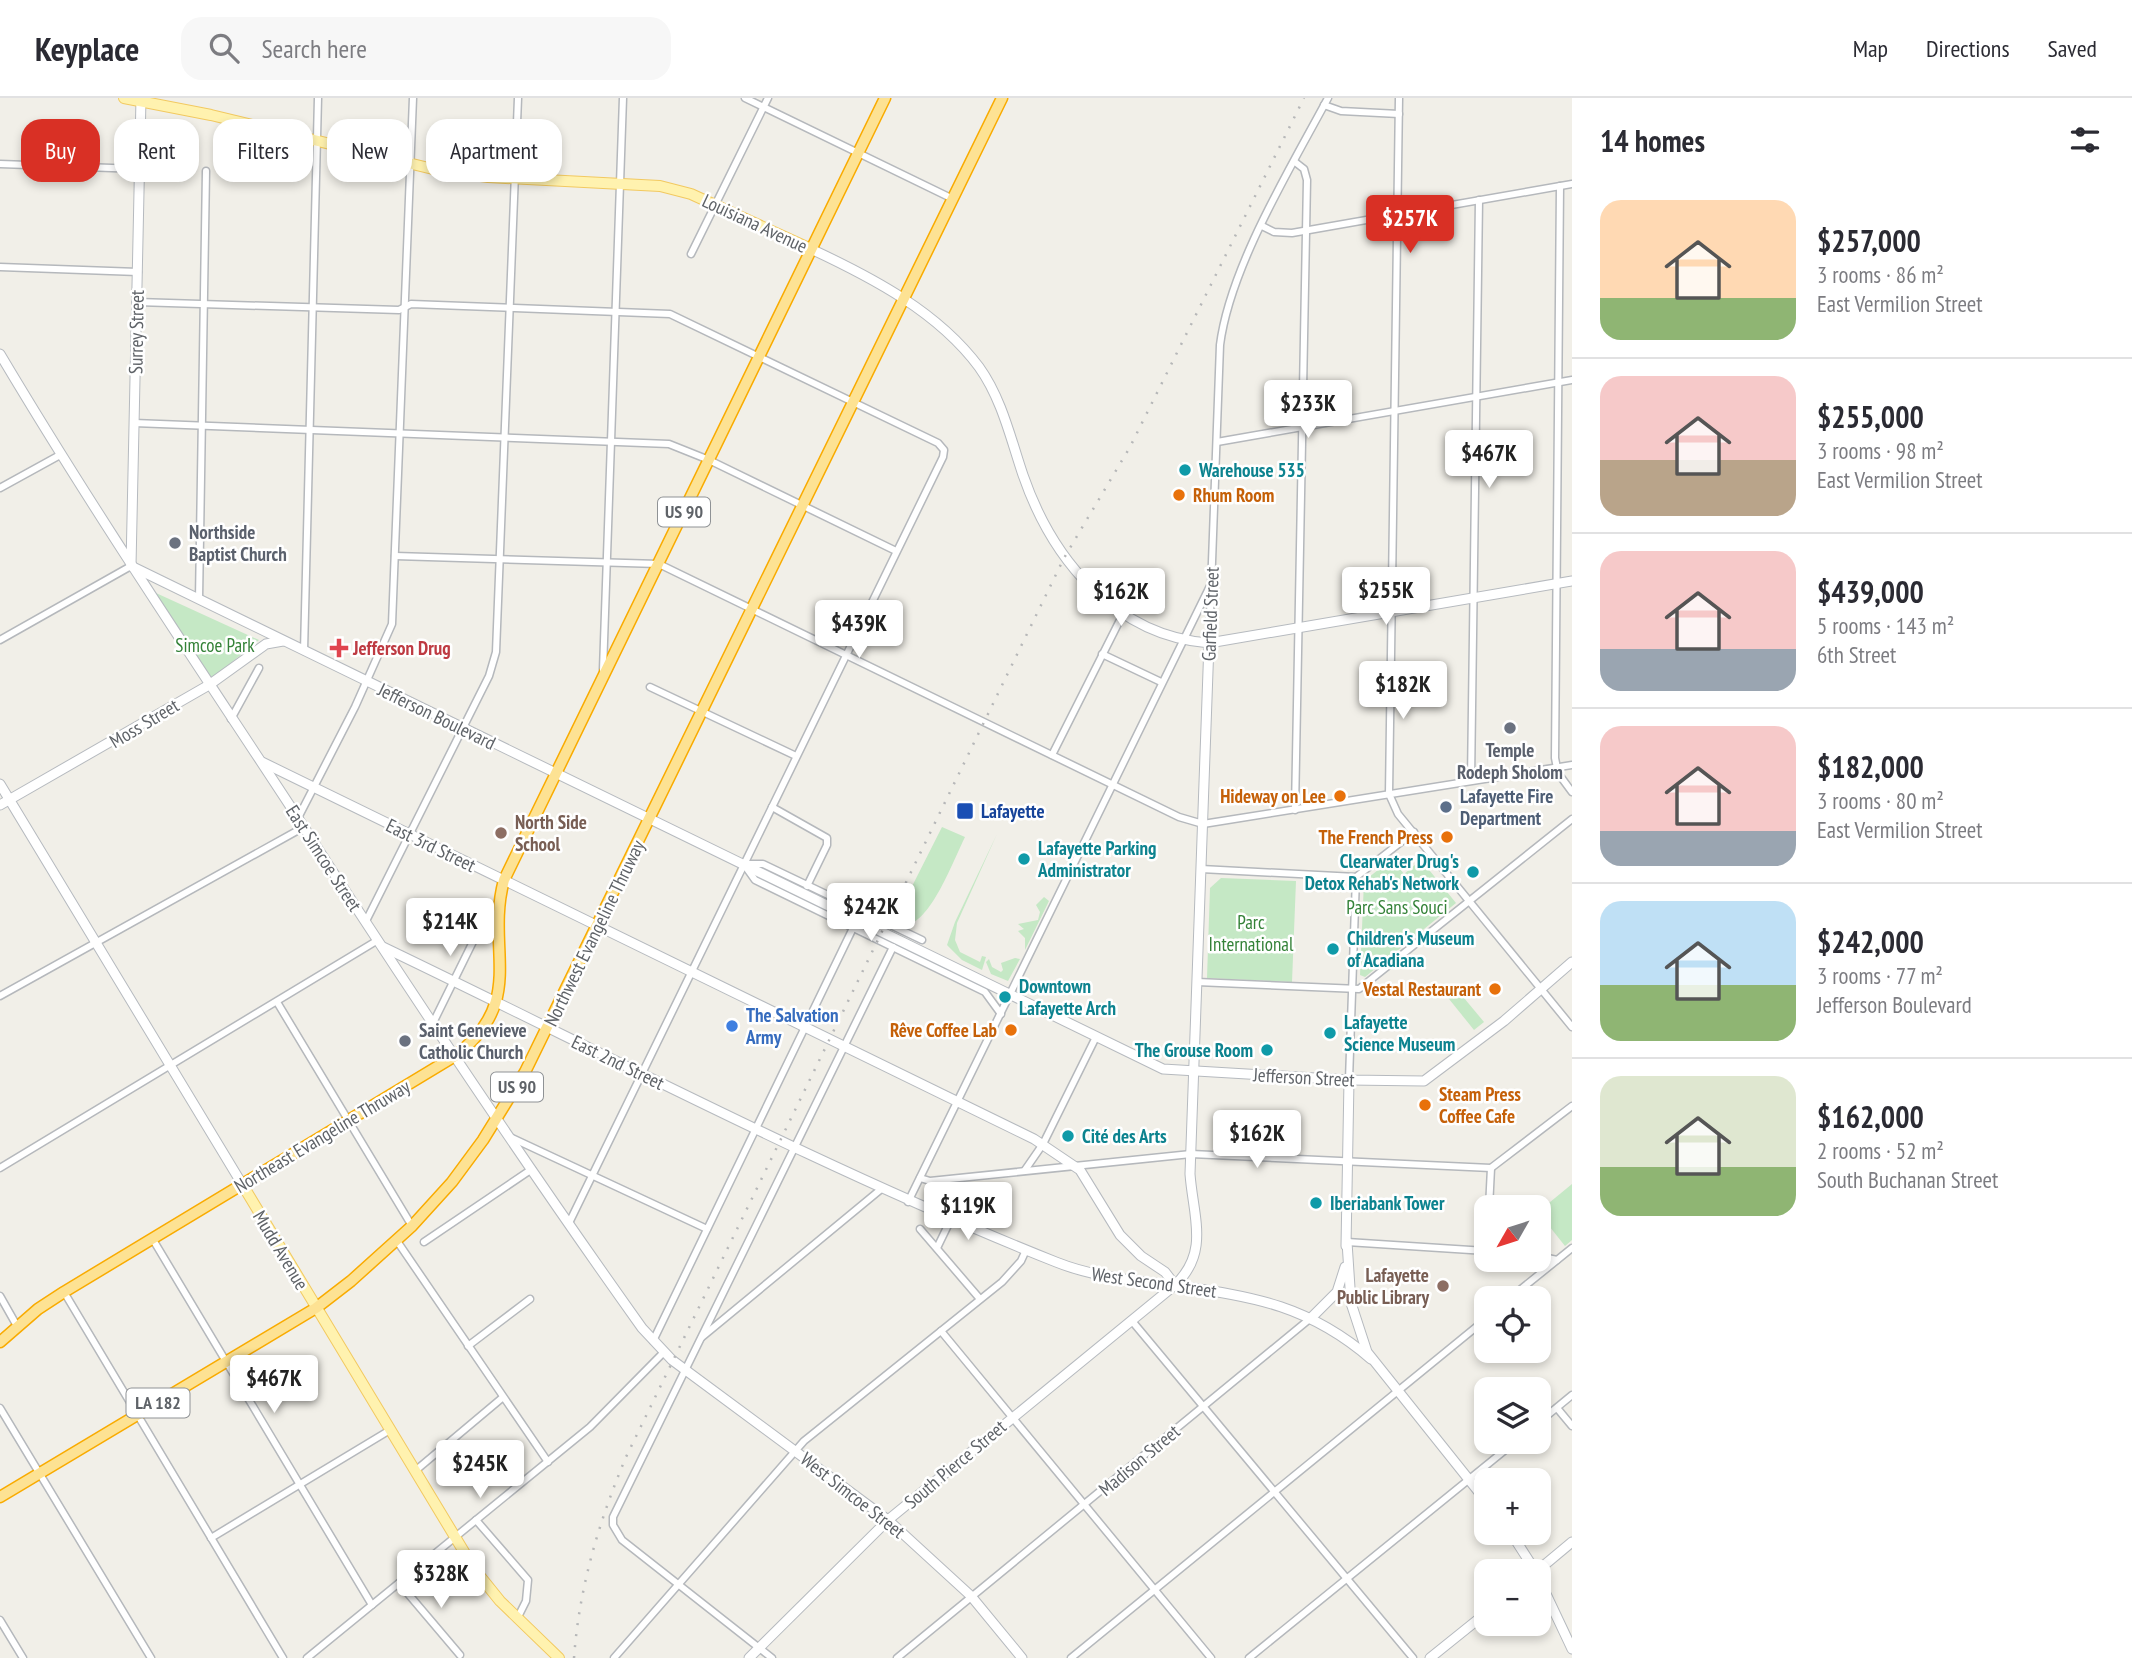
<!DOCTYPE html>
<html lang="en">
<head>
<meta charset="utf-8">
<style>
	:root { --surface:#fff; --page:#f7f7f7; --text:#2b2b33; --muted:#7c7c81; --line:#e1e1e2; --accent:#d93025 }
	body { margin:0; font-family:"PT Sans Narrow",sans-serif; background:var(--page); color:var(--text); height:100vh; display:flex; flex-direction:column; font-size:26px; white-space:nowrap }
	* { box-sizing:border-box; margin:0 }
	p { font-size:23px; color:var(--muted) }
	.icon { flex:none; width:38px; height:38px; fill:none; stroke:currentColor; stroke-width:2; stroke-linecap:round; stroke-linejoin:round }
	.map { position:relative; flex:1; overflow:hidden }
	.panel { display:flex; flex-direction:column; background:var(--surface); width:560px }
	.panel>* { flex:none }
	.guide { position:absolute; left:21px; top:21px; width:665px; height:63px; display:flex; gap:14px }
	.needle { width:46px; rotate:231deg }
	.buttons { position:absolute; left:1474px; top:1097px; display:grid; gap:14px }
	.buttons a { display:grid; place-items:center; width:77px; height:77px; border-radius:14px; background:var(--surface); box-shadow:0 4px 10px #0003; font-size:35px }
	.price { position:absolute; translate:-50% -60px; padding:0 16px; border-radius:7px; background:#fff; color:#222; font-size:23px; line-height:46px; filter:drop-shadow(0 2px 4px #0008) }
	.price::after { content:''; position:absolute; left:50%; top:42px; width:21px; height:16px; margin-left:-10px; background:inherit; clip-path:polygon(0 0,100% 0,50% 100%) }
	.price.on { background:var(--accent); color:#fff }
	ul { padding:0; list-style:none }
	li { display:flex; align-items:center; gap:21px; height:175px; padding:0 28px }
	li+li { border-top:2px solid var(--line) }
	li span { display:grid; place-items:center; flex:none; width:196px; height:140px; border-radius:21px; color:#555 }
	li>.icon { margin-inline-start:auto }
	span .icon { width:84px; height:84px; fill:#fffc; stroke-width:1 }
	li b { font-size:30px }
	h2 { display:flex; justify-content:space-between; align-items:center; height:84px; padding:0 28px; font-size:30px }
	.pill { padding:0 24px; border-radius:21px; background:var(--surface); box-shadow:0 4px 10px #0003; font-size:24px; line-height:63px }
	.pill.on { background:var(--accent); color:#fff }
	header { display:flex; align-items:center; gap:42px; box-sizing:border-box; height:98px; padding:0 35px; background:var(--surface); border-bottom:2px solid var(--line) }
	header strong { font-size:33px }
	nav { display:flex; gap:38px; margin-inline-start:auto; font-size:24px }
	.search { width:490px; height:63px; background:var(--page); display:flex; align-items:center; gap:18px; box-sizing:border-box; padding:0 24px; border-radius:21px; color:var(--muted); font-size:26px }
	main { display:flex; flex:1; min-height:0 }
	.map>svg:first-child { display:block }
</style>
</head>
<body>
<header>
<strong>Keyplace</strong>
<div class="search"><svg class="icon" aria-label="search" viewBox="0 0 24 24"><circle cx="10" cy="10" r="6"/><path d="M15 15l6 6"/></svg>Search here</div>
<nav><a>Map</a><a>Directions</a><a>Saved</a></nav>
</header>
<main>
<div class="map">
<svg width="1572" height="1560" viewBox="0 0 1572 1560">
	<rect width="100%" height="100%" fill="#f1efe8"/>
	<g fill="#c5e8c5">
		<path d="M156 495 259 542 210 582Z"/>
		<path d="M942 729 965 739C954 761 931 824 906 827L895 822Z"/>
		<path d="M997 736 957 825 955 842 960 854 980 864 982 858 986 859 982 872 962 862 947 847 955 824Z"/>
		<path d="M1392 761 1404 776 1421 762 1456 805 1365 879 1360 877 1364 783Z"/>
		<path d="M1221 780 1296 783 1292 884 1207 880 1210 790Z"/>
		<path d="M1044 799 1049 803 1025 852V840L1018 833 1024 831 1018 826 1038 822 1040 814 1036 807Z"/>
		<path d="M1015 860 1020 861 1008 883 991 876 986 864 989 861 992 869 1001 874 1003 872 1001 865Z"/>
		<path d="M1454 888 1484 924 1474 932 1445 896Z"/>
		<path d="M1572 1086V1142L1565 1148 1538 1114Z"/>
	</g>
	<g fill="none" stroke-linecap="round" stroke-linejoin="round">
		<g stroke="#b5b8bc" stroke-width="9">
			<g id="street">
				<path d="M745 0 953 101"/>
				<path d="M1399 0 1389 696 1398 716 1572 929"/>
				<path d="M1324 7 1341 13 1399 16"/>
				<path d="M1295 64 1304 71 1307 82 1295 712"/>
				<path d="M0 66 140 71"/>
				<path d="M1560 88 1555 660 1558 675 1572 694"/>
				<path d="M1262 128 1274 134 1292 135 1572 86"/>
				<path d="M691 156 768 0"/>
				<path d="M0 169 138 174"/>
				<path d="M137 204 399 212 411 206 670 216 938 345 944 352 943 359 569 1125"/>
				<path d="M134 325 669 346 709 362 896 453"/>
				<path d="M1217 344 1572 282"/>
				<path d="M0 390 60 357"/>
				<path d="M395 458 659 466 1179 719 1203 726 1572 667"/>
				<path d="M199 501 206 73"/>
				<path d="M0 542 131 468"/>
				<path d="M1209 545 1220 247C1230 169 1290 71 1328 0"/>
				<path d="M304 553 318 0"/>
				<path d="M1102 556 1161 584"/>
				<path d="M603 572 623 0"/>
				<path d="M650 589 796 658"/>
				<path d="M231 621 259 570"/>
				<path d="M1052 657 1124 514"/>
				<path d="M1471 682 1479 102"/>
				<path d="M772 709 827 740V747L807 788"/>
				<path d="M298 720 355 609 392 526 413 0"/>
				<path d="M745 766H763L922 842"/>
				<path d="M745 768 755 782 985 894 1001 916"/>
				<path d="M1201 771 1356 779 1414 734"/>
				<path d="M366 823 489 578 496 554 518 0"/>
				<path d="M1197 884 1359 891 1572 721"/>
				<path d="M0 898 304 729"/>
				<path d="M277 904 412 1128"/>
				<path d="M433 925 491 807"/>
				<path d="M1349 982 1356 779"/>
				<path d="M512 1040 707 1131"/>
				<path d="M0 1070 378 842"/>
				<path d="M1025 1072 1043 1046 1096 939"/>
				<path d="M920 1080 930 1083 1191 1056 1491 1070 1572 1008"/>
				<path d="M908 1104 1212 484"/>
				<path d="M1489 1110 1491 1070"/>
				<path d="M920 1131 980 1201"/>
				<path d="M152 1140 372 1507"/>
				<path d="M397 1143 548 1364"/>
				<path d="M424 1144 532 1071"/>
				<path d="M1347 1144 1486 1153"/>
				<path d="M937 1150 951 1121"/>
				<path d="M1538 1158 1557 1162"/>
				<path d="M64 1194 283 1560"/>
				<path d="M0 1198 17 1228"/>
				<path d="M1510 1200 1572 1150"/>
				<path d="M1132 1223 1413 1560"/>
				<path d="M941 1233 1211 1560"/>
				<path d="M702 1239 880 1092"/>
				<path d="M653 1243 853 830"/>
				<path d="M468 1248 530 1201"/>
				<path d="M0 1310 151 1560"/>
				<path d="M1557 1310 1572 1328"/>
				<path d="M1538 1325 1572 1297"/>
				<path d="M415 1373 502 1300"/>
				<path d="M476 1422 528 1482 526 1503 517 1521"/>
				<path d="M211 1440 390 1332"/>
				<path d="M399 1485 460 1557"/>
				<path d="M0 1522 23 1560"/>
				<path d="M307 1560 590 1329 664 1254"/>
				<path d="M614 1560 804 1343 1002 1184 1021 1163 1026 1152"/>
				<path d="M772 1560 622 1442 613 1427V1419L893 849"/>
				<path d="M897 1560 1312 1219"/>
				<path d="M1071 1560 1486 1221"/>
				<path d="M1249 1560 1515 1344"/>
			</g>
		</g>
		<g stroke="#b6babf" stroke-width="11">
			<g id="secondary">
				<path d="M141 0 131 468 1163 971 1349 982 1424 983 1504 923 1572 864"/>
				<path d="M811 151C873 180 938 214 979 269 1002 301 1011 342 1023 377 1052 461 1115 538 1209 545L1572 483"/>
				<path d="M0 256C94 414 197 566 298 720 409 892 523 1063 642 1230L672 1262 888 1422 971 1498 1022 1560"/>
				<path d="M262 664 1034 1041 1080 1072 1120 1137 1141 1158 1165 1174 1175 1187"/>
				<path d="M0 686 242 1086"/>
				<path d="M0 707 209 587 266 546 283 543"/>
				<path d="M383 849C606 956 825 1072 1056 1164 1096 1180 1135 1182 1177 1188 1255 1198 1311 1209 1371 1261"/>
				<path d="M1347 1144 1351 1205 1367 1254 1486 1403"/>
				<path d="M1346 1148 1349 982"/>
				<path d="M1312 1219 1337 1194 1345 1169"/>
				<path d="M1511 1435 1536 1474"/>
				<path d="M1536 1474 1572 1444"/>
				<path d="M1538 1479 1572 1551"/>
				<path d="M749 1560 888 1422 1175 1187C1210 1154 1193 1118 1190 1076L1209 545"/>
				<path d="M1430 1560 1486 1515"/>
			</g>
		</g>
		<g stroke="#f2c960" stroke-width="12">
			<g id="primary">
				<path d="M124 0 211 17 437 72 488 79 660 88 691 96 811 151"/>
				<path d="M242 1086 475 1472 500 1503 559 1560"/>
			</g>
		</g>
		<g stroke="#f9ab00" stroke-width="13">
			<g id="highway">
				<path d="M0 1244 38 1211 64 1194 455 958C528 902 485 852 504 782L885 0"/>
				<path d="M0 1399 316 1210 351 1183 412 1128 452 1084 483 1042 525 974 1002 0"/>
			</g>
		</g>
		<use href="#street" stroke="#fff" stroke-width="6"/>
		<use href="#secondary" stroke="#fff" stroke-width="9"/>
		<use href="#primary" stroke="#fff2af" stroke-width="10"/>
		<use href="#highway" stroke="#fde293" stroke-width="10"/>
		<path stroke="#b6b7b8" stroke-width="2.5" stroke-dasharray="2 9" stroke-linecap="butt" d="M574 1560C579 1490 599 1423 626 1359L1064 460 1130 349 1304 0"/>
	</g>
	<g fill="#0f9aa8" stroke="#fff" stroke-width="2.5">
		<circle cx="1185" cy="372" r="7"/>
		<circle cx="1024" cy="761" r="7"/>
		<circle cx="1473" cy="774" r="7"/>
		<circle cx="1333" cy="851" r="7"/>
		<circle cx="1005" cy="899" r="7"/>
		<circle cx="1330" cy="935" r="7"/>
		<circle cx="1267" cy="952" r="7"/>
		<circle cx="1068" cy="1038" r="7"/>
		<circle cx="1316" cy="1105" r="7"/>
	</g>
	<g fill="#e8710a" stroke="#fff" stroke-width="2.5">
		<circle cx="1179" cy="397" r="7"/>
		<circle cx="1340" cy="698" r="7"/>
		<circle cx="1447" cy="739" r="7"/>
		<circle cx="1495" cy="891" r="7"/>
		<circle cx="1011" cy="932" r="7"/>
		<circle cx="1425" cy="1007" r="7"/>
	</g>
	<g fill="#6b7280" stroke="#fff" stroke-width="2.5">
		<circle cx="175" cy="445" r="7"/>
		<circle cx="1510" cy="630" r="7"/>
		<circle cx="405" cy="943" r="7"/>
	</g>
	<path fill="#e0444e" stroke="#fff" stroke-width="2.5" d="M335.5 539.5h7v7h7v7h-7v7h-7v-7h-7v-7h7z"/>
	<circle fill="#5c6f8a" stroke="#fff" stroke-width="2.5" cx="1446" cy="709" r="7"/>
	<rect fill="#1a4fb4" stroke="#fff" stroke-width="2.5" x="956" y="704" width="18" height="18" rx="3.5"/>
	<g fill="#8d6e63" stroke="#fff" stroke-width="2.5">
		<circle cx="501" cy="735" r="7"/>
		<circle cx="1443" cy="1188" r="7"/>
	</g>
	<circle fill="#3f7fe0" stroke="#fff" stroke-width="2.5" cx="732" cy="928" r="7"/>
	<g text-anchor="middle" stroke-width="5" stroke-linejoin="round" paint-order="stroke">
		<g fill="#fff" stroke="#8f9295" stroke-width="2">
			<rect x="658" y="399.5" width="52" height="29" rx="5"/>
			<rect x="491" y="974.5" width="52" height="29" rx="5"/>
			<rect x="126.5" y="1290.5" width="63" height="29" rx="5"/>
		</g>
		<g font-size="18" font-weight="bold" fill="#5f6368">
			<text x="684" y="420">US 90</text>
			<text x="517" y="995">US 90</text>
			<text x="158" y="1311">LA 182</text>
		</g>
		<g font-size="19" fill="#5f6368" stroke="#fff">
			<text transform="translate(755 125) rotate(25)" y="7">Louisiana Avenue</text>
			<text transform="translate(136 234) rotate(-89)" y="7">Surrey Street</text>
			<text transform="translate(1210 516) rotate(-88)" y="7">Garfield Street</text>
			<text transform="translate(437 618) rotate(26)" y="7">Jefferson Boulevard</text>
			<text transform="translate(144 625) rotate(-31)" y="7">Moss Street</text>
			<text transform="translate(431 747) rotate(26)" y="7">East 3rd Street</text>
			<text transform="translate(324 760) rotate(57)" y="7">East Simcoe Street</text>
			<text transform="translate(594 835) rotate(-64)" y="7">Northwest Evangeline Thruway</text>
			<text transform="translate(618 964) rotate(26)" y="7">East 2nd Street</text>
			<text transform="translate(1304 979) rotate(3)" y="7">Jefferson Street</text>
			<text transform="translate(322 1038) rotate(-31)" y="7">Northeast Evangeline Thruway</text>
			<text transform="translate(281 1152) rotate(59)" y="7">Mudd Avenue</text>
			<text transform="translate(1154 1184) rotate(8)" y="7">West Second Street</text>
			<text transform="translate(1139 1362) rotate(-40)" y="7">Madison Street</text>
			<text transform="translate(955 1366) rotate(-40)" y="7">South Pierce Street</text>
			<text transform="translate(853 1397) rotate(38)" y="7">West Simcoe Street</text>
		</g>
		<g font-size="19" font-weight="bold" fill="#0d838f" stroke="#fff" text-anchor="start">
			<text x="1199" y="379">Warehouse 535</text>
			<text x="1038" y="757">Lafayette Parking<tspan x="1038" dy="22">Administrator</tspan></text>
			<text x="1459" y="770" text-anchor="end">Clearwater Drug's<tspan x="1459" dy="22">Detox Rehab's Network</tspan></text>
			<text x="1347" y="847">Children's Museum<tspan x="1347" dy="22">of Acadiana</tspan></text>
			<text x="1019" y="895">Downtown<tspan x="1019" dy="22">Lafayette Arch</tspan></text>
			<text x="1344" y="931">Lafayette<tspan x="1344" dy="22">Science Museum</tspan></text>
			<text x="1253" y="959" text-anchor="end">The Grouse Room</text>
			<text x="1082" y="1045">Cité des Arts</text>
			<text x="1330" y="1112">Iberiabank Tower</text>
		</g>
		<g font-size="19" font-weight="bold" fill="#c56008" stroke="#fff" text-anchor="end">
			<text x="1193" y="404" text-anchor="start">Rhum Room</text>
			<text x="1326" y="705">Hideway on Lee</text>
			<text x="1433" y="746">The French Press</text>
			<text x="1481" y="898">Vestal Restaurant</text>
			<text x="997" y="939">Rêve Coffee Lab</text>
			<text x="1439" y="1003" text-anchor="start">Steam Press<tspan x="1439" dy="22">Coffee Cafe</tspan></text>
		</g>
		<g font-size="19" font-weight="bold" fill="#5b616d" stroke="#fff" text-anchor="start">
			<text x="189" y="441">Northside<tspan x="189" dy="22">Baptist Church</tspan></text>
			<text x="1510" y="659" text-anchor="middle">Temple<tspan x="1510" dy="22">Rodeph Sholom</tspan></text>
			<text x="419" y="939">Saint Genevieve<tspan x="419" dy="22">Catholic Church</tspan></text>
		</g>
		<g font-size="19" fill="#348238" stroke="#fff">
			<text x="215" y="554">Simcoe Park</text>
			<text x="1397" y="816">Parc Sans Souci</text>
			<text x="1251" y="831">Parc<tspan x="1251" dy="22">International</tspan></text>
		</g>
		<g font-size="19" font-weight="bold" fill="#be3a42" stroke="#fff" text-anchor="start">
			<text x="353" y="557">Jefferson Drug</text>
		</g>
		<g font-size="19" font-weight="bold" fill="#4e5e75" stroke="#fff" text-anchor="start">
			<text x="1460" y="705">Lafayette Fire<tspan x="1460" dy="22">Department</tspan></text>
		</g>
		<g font-size="19" font-weight="bold" fill="#164399" stroke="#fff" text-anchor="start">
			<text x="981" y="720">Lafayette</text>
		</g>
		<g font-size="19" font-weight="bold" fill="#785e54" stroke="#fff" text-anchor="start">
			<text x="515" y="731">North Side<tspan x="515" dy="22">School</tspan></text>
			<text x="1429" y="1184" text-anchor="end">Lafayette<tspan x="1429" dy="22">Public Library</tspan></text>
		</g>
		<g font-size="19" font-weight="bold" fill="#366cbe" stroke="#fff" text-anchor="start">
			<text x="746" y="924">The Salvation<tspan x="746" dy="22">Army</tspan></text>
		</g>
	</g>
</svg>
<div class="buttons">
<a><svg class="needle" viewBox="-14 -14 28 28"><path d="M0-13l5 13h-10z" fill="#e53935"/><path d="M0 13l5-13h-10z" fill="#7c7c81"/></svg></a>
<a><svg class="icon" aria-label="locate" viewBox="0 0 24 24"><circle cx="12" cy="12" r="6"/><path d="M12 2v4M12 18v4M2 12h4M18 12h4"/></svg></a>
<a><svg class="icon" aria-label="layers" viewBox="0 0 24 24"><path d="M12 4l9 5-9 5-9-5zM3 14l9 5 9-5"/></svg></a>
<a>+</a>
<a>−</a>
</div>
<b class="price on" style="left:1410px;top:157px">$257K</b>
<b class="price" style="left:1308px;top:342px">$233K</b>
<b class="price" style="left:1489px;top:392px">$467K</b>
<b class="price" style="left:1386px;top:529px">$255K</b>
<b class="price" style="left:1121px;top:530px">$162K</b>
<b class="price" style="left:859px;top:562px">$439K</b>
<b class="price" style="left:1403px;top:623px">$182K</b>
<b class="price" style="left:871px;top:845px">$242K</b>
<b class="price" style="left:450px;top:860px">$214K</b>
<b class="price" style="left:1257px;top:1072px">$162K</b>
<b class="price" style="left:968px;top:1144px">$119K</b>
<b class="price" style="left:274px;top:1317px">$467K</b>
<b class="price" style="left:480px;top:1402px">$245K</b>
<b class="price" style="left:441px;top:1512px">$328K</b>
<div class="guide">
<a class="pill on">Buy</a>
<a class="pill">Rent</a>
<a class="pill">Filters</a>
<a class="pill">New</a>
<a class="pill">Apartment</a>
</div>
</div>
<section class="panel">
<h2>14 homes<svg class="icon" aria-label="filters" viewBox="0 0 24 24"><path d="M4 7h16M4 17h16"/><circle cx="9" cy="7" r="2"/><circle cx="15" cy="17" r="2"/></svg></h2>
<ul>
<li><span style="background:linear-gradient(#ffd9b3 70%,#8fb573 0)"><svg class="icon" aria-label="home" viewBox="0 0 24 24"><path d="M3 11l9-7 9 7M6 9v11h12V9"/></svg></span><div><b>$257,000</b><p>3 rooms · 86 m²</p><p>East Vermilion Street</p></div></li>
<li><span style="background:linear-gradient(#f6c9c9 60%,#b9a48a 0)"><svg class="icon" aria-label="home" viewBox="0 0 24 24"><path d="M3 11l9-7 9 7M6 9v11h12V9"/></svg></span><div><b>$255,000</b><p>3 rooms · 98 m²</p><p>East Vermilion Street</p></div></li>
<li><span style="background:linear-gradient(#f6c9c9 70%,#9aa5b1 0)"><svg class="icon" aria-label="home" viewBox="0 0 24 24"><path d="M3 11l9-7 9 7M6 9v11h12V9"/></svg></span><div><b>$439,000</b><p>5 rooms · 143 m²</p><p>6th Street</p></div></li>
<li><span style="background:linear-gradient(#f6c9c9 75%,#9aa5b1 0)"><svg class="icon" aria-label="home" viewBox="0 0 24 24"><path d="M3 11l9-7 9 7M6 9v11h12V9"/></svg></span><div><b>$182,000</b><p>3 rooms · 80 m²</p><p>East Vermilion Street</p></div></li>
<li><span style="background:linear-gradient(#bfe0f5 60%,#8fb573 0)"><svg class="icon" aria-label="home" viewBox="0 0 24 24"><path d="M3 11l9-7 9 7M6 9v11h12V9"/></svg></span><div><b>$242,000</b><p>3 rooms · 77 m²</p><p>Jefferson Boulevard</p></div></li>
<li><span style="background:linear-gradient(#dfe7d0 65%,#8fb573 0)"><svg class="icon" aria-label="home" viewBox="0 0 24 24"><path d="M3 11l9-7 9 7M6 9v11h12V9"/></svg></span><div><b>$162,000</b><p>2 rooms · 52 m²</p><p>South Buchanan Street</p></div></li>
</ul>
</section>
</main>
</body>
</html>
